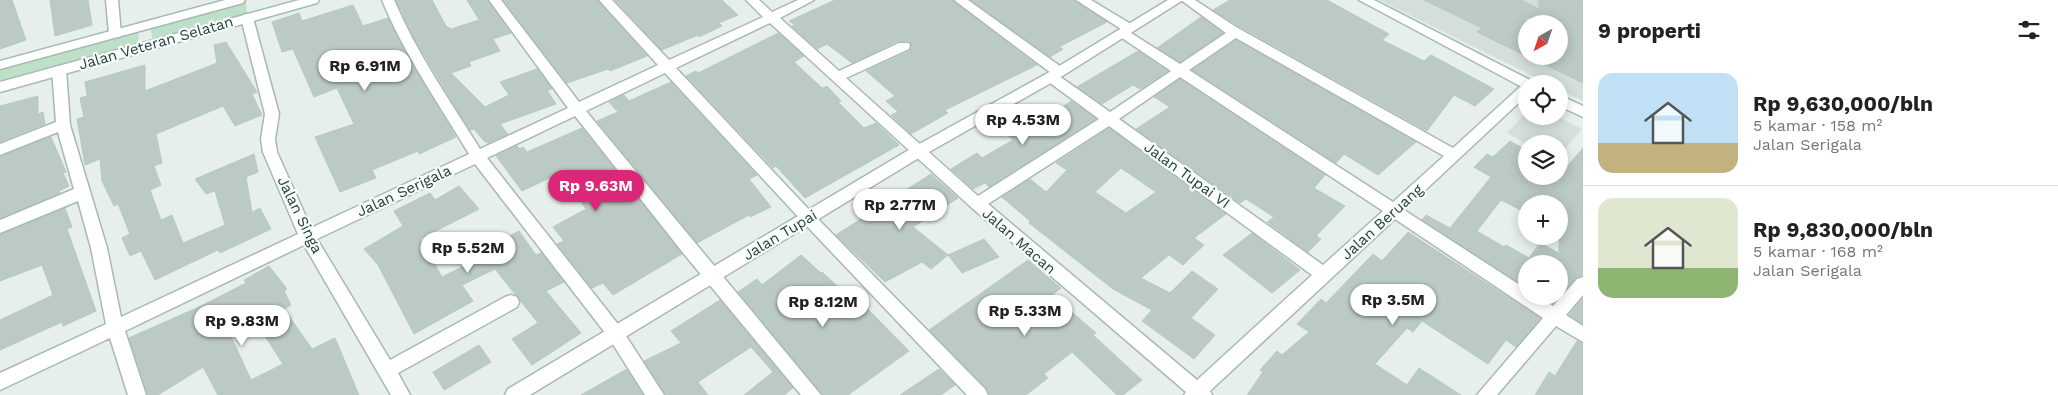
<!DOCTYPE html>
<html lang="id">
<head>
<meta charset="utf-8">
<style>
	:root { --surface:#fff; --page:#f2f2f2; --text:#222; --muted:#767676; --line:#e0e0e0; --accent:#db2777 }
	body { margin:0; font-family:"Work Sans",sans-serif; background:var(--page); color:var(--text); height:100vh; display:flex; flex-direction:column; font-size:19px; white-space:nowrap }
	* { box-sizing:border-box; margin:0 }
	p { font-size:16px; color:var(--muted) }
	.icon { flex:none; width:28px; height:28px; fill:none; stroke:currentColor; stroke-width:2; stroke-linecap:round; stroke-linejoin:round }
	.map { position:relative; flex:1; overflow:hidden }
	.details { display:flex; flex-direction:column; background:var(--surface); width:475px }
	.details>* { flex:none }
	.needle { width:32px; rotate:220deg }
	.tools { position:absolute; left:1518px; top:15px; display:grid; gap:10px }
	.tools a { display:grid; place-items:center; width:50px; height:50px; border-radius:50%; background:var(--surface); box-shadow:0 2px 12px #0003; font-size:25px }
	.price { position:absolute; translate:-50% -42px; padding:0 11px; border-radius:18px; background:#fff; color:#222; font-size:16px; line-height:32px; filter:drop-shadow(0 1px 2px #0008) }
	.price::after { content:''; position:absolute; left:50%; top:30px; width:15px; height:11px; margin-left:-8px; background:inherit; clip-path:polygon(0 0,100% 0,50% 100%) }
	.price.selected { background:var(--accent); color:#fff }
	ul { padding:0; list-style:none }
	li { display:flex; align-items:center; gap:15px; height:125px; padding:0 15px }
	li+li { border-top:1px solid var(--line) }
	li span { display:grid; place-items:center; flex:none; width:140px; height:100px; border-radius:15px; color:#555 }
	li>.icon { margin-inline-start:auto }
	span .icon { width:60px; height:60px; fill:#fffc; stroke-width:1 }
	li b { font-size:21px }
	h2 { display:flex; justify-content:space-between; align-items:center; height:60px; padding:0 15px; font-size:21px }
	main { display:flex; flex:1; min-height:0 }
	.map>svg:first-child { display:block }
</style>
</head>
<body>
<main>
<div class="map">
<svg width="1583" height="395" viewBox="0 0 1583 395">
	<rect width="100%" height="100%" fill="#e6efeb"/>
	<g fill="#d4dfda" fill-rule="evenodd">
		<path d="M1379 0H1583V101L1559 89V84H1549ZM1526 24H1559V56H1526Z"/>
		<path d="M1526 113V116H1556L1582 129 1559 156V144H1527L1507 133Z"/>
	</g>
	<g fill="#bfe0c8">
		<path d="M239 0H246L247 18 153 44 150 24Z"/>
		<path d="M138 28 139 48 0 87V65Z"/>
	</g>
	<g fill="#bbcac4" stroke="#b8c9c2" fill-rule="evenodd">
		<path d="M0 0H12L26 40 0 49Z"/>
		<path d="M50 0H88L92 25 55 36Z"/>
		<path d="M396 0H432L446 26 451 29 479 20 467 0H487L511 33 493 39 500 51 469 62 471 66 451 73 485 107 509 95 500 82 537 69 552 89 547 90 556 104 500 124 508 134 488 143 484 141 474 129 470 130 447 93 414 38Z"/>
		<path d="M503 0H597L647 56 610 71 608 69 567 83Z"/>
		<path d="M615 0H722L738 15 719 23 722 26 699 37 698 35 662 50Z"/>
		<path d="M835 0H952L1037 65 945 110 948 113 911 134 891 115 898 112 886 101 895 96 866 71 910 51 912 47 910 41H898L852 63 827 44 817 49 792 26 795 25 789 21Z"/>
		<path d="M971 0H1074L1107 22 1059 47 1063 49 1050 57Z"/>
		<path d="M1230 0H1327L1389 34 1382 40 1424 61 1431 55 1494 89 1475 106 1454 95 1427 131 1237 25 1213 10Z"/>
		<path d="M1424 0H1521L1539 9V0H1583V83L1527 56H1559V24L1526 17V56L1477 32 1482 28Z"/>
		<path d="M353 5 363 26 388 18 410 60 456 137 419 154 418 151 372 170 376 178 340 192 315 137 354 124 337 88 314 97 293 49 282 52 272 22 299 13 302 21Z"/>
		<path d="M1201 17 1223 33 1180 62 1157 48Z"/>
		<path d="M778 33 804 56 794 62 822 88 827 86 841 101 838 102 864 128 876 123 899 145 805 198 776 166 773 168 686 76 696 71 698 73Z"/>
		<path d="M1236 40 1416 142 1378 175 1344 154 1336 163 1192 70Z"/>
		<path d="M226 42 257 92 252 94 262 115 235 126 223 106 156 134 162 163 154 166 161 185 150 190 161 220 172 215 183 243 225 225 215 191 206 194 195 179 254 154 258 172 246 177 252 212 260 208 271 229 220 253 218 250 155 280 141 251 130 256 122 238 130 234 118 204 114 206 102 181 100 159 85 165 77 119 84 117 80 98 87 96 85 82 145 65V91L217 63 214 45Z"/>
		<path d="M1138 51 1168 71 1140 89 1133 85 1102 104 1077 87Z"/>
		<path d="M1180 79 1325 175 1314 188 1345 206 1316 236 1321 239 1308 252 1267 222 1274 217 1246 199 1240 203 1136 129 1170 107 1154 97Z"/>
		<path d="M671 82 757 175 749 179 771 207 750 217 749 215 697 243 597 121 618 112 609 102 624 95 629 101Z"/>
		<path d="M38 96V114L43 112 45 124 0 142V106Z"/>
		<path d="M1071 101 1096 119 989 187 985 183 973 189 951 169 977 153 982 158 1013 140 1002 130 1023 119 1034 127Z"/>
		<path d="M582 128 682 254 613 295 603 283 592 288 557 244 564 241 553 227 586 209 560 173 522 191 496 156 517 146 520 149 523 147 527 152Z"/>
		<path d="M1109 128 1226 214 1194 238 1204 245 1183 265 1169 255 1141 278 1170 293 1192 271 1218 289 1191 318 1215 335 1194 359 1142 321 1152 310 1113 289 1029 223 1030 221 1002 197 1030 179 1046 192 1067 170 1056 163ZM1121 168 1156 192 1126 213 1095 192Z"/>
		<path d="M51 137 66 172 63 173 69 186 59 191 60 193 0 218V157Z"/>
		<path d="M1510 141 1526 150V176H1559L1583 148V275L1576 278 1553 304 1541 296H1559V264H1526V269L1518 282 1422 220 1426 215 1450 228 1491 177 1474 167 1487 154 1493 157ZM1501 200 1526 213V204H1559V253L1540 243 1529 258 1506 245 1504 247 1477 231Z"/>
		<path d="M931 174 958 198 913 227 948 255 931 269 922 262 885 282 836 235Z"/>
		<path d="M459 186 479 209 420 239 442 277 474 261 472 256 519 231 536 255 541 253 564 282 546 291 581 333 532 365 512 339 538 323 495 269 462 285 473 301 414 334 378 265 364 249 403 226 394 211 430 193 435 200Z"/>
		<path d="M65 208 72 227 67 229 96 311 63 326 62 322 0 350V320L53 295 42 265 0 281V235Z"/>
		<path d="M1408 232 1540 318 1516 347 1506 340 1488 364 1422 321 1413 332 1407 328 1375 364 1407 385 1419 368 1461 395H1247L1263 372 1260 370 1277 351 1282 355 1309 332 1297 324 1321 299 1326 303 1373 254 1382 261Z"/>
		<path d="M1252 233 1300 270 1272 293 1223 255Z"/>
		<path d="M984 239 999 257 962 273 948 255Z"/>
		<path d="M801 255 821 273 822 272 847 295 851 292 909 351 848 395H823L738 292 757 279 762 285Z"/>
		<path d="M1028 260 1061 288 1052 295 1096 333 1093 335 1142 380 1123 395H1117L1072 352 1044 374 1048 378 1026 395H990L986 388 929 330Z"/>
		<path d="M269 266 287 289 284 291 291 305 284 309 312 349 335 338 359 395H218L203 367 158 395H148L129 338 201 306 246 283 244 280ZM254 319 283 364 251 380 229 332Z"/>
		<path d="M1583 298V324L1569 315Z"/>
		<path d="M720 300 793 388 784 395H744L773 372 751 347 698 382 708 395H666L644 361 681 343 671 331Z"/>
		<path d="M1577 341 1583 344V395H1535L1549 372 1555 376Z"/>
		<path d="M479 345 491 362 444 390 433 372Z"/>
		<path d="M939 369 955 385 941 395H900Z"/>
		<path d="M627 370 643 395H581L625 370Z"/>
	</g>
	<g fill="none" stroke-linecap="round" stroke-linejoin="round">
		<g stroke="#a8b8b2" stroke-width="3">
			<path id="minor" d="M382 0H394C416 52 450 101 480 149L568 108 489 0H501L579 102 658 65 599 0H612L669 60 763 17 746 0H759L772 12 798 0H814L780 18 839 71 899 43H909L910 46 909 49 846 78 978 196 1099 119 1046 80 1044 77 1051 73 954 0H968L1064 69 1066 72 1059 76 1110 112 1171 71 1119 36 1117 33 1121 29 1076 0H1091L1134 26 1136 29 1131 33 1180 64 1226 33 1181 0H1195L1236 27 1453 148 1521 86 1526 84V96L1404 210 1526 289V296H1537L1553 306 1577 279 1583 277V295L1566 315 1583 326V342L1556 326 1497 395H1477L1543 318 1395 219 1210 391 1212 395H1184L1186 392 972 208 770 23 676 68 813 214 985 389 988 395H967L803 222 665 73 586 111 821 395H801L684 254 575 116 487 158 621 328 664 395H645L609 338 475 164 317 239 390 360 505 297 511 295 517 297 519 302 517 307 398 373 410 395H391L304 245 125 331 146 395H128L110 338 0 390V373L106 324 91 248 78 201 0 233V220L74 189 58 132 0 155V144L56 122 52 70 54 67 59 66 66 70 70 125 107 248 121 317 298 234 263 152 261 139 265 114 241 18 243 15 247 14 253 18 279 114 275 139 277 152 311 228 469 154C439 104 404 54 382 0ZM1236 38 1444 156 1393 202 1189 70ZM1180 77 1383 211 1323 265 1119 119ZM1109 126 1312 275 1197 380 988 204Z"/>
		</g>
		<g stroke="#a8b8b2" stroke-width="3">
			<g id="tertiary">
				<path d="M106 0H118L121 34 119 37H111L109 34Z"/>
				<path d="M1168 0H1183L1056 80 922 156 530 395H505L508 389 912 148 1046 74Z"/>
			</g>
		</g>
		<g stroke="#a4bbb3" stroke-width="3">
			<g id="secondary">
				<path d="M225 0H245L243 3 0 69V61Z"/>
				<path d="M299 0H319L317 3 0 92V82Z"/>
				<path d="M1359 0H1374L1532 81 1534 84H1526V88L1522 87Z"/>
				<path d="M1559 95 1583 106V117L1559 106Z"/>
			</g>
		</g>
		<use href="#minor" fill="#fff" fill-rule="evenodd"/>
		<use href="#tertiary" fill="#fff" fill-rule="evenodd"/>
		<use href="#secondary" fill="#fff" fill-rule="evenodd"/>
	</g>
	<g text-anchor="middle" stroke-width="4.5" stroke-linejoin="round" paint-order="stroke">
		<g font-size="15" fill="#24423a" stroke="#f7fbf9">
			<text transform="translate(156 43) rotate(-16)" y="5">Jalan Veteran Selatan</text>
			<text transform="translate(1187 175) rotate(36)" y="5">Jalan Tupai VI</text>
			<text transform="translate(404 191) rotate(-25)" y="5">Jalan Serigala</text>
			<text transform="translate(300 215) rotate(64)" y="5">Jalan Singa</text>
			<text transform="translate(1382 222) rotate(-42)" y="5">Jalan Beruang</text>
			<text transform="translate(780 235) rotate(-31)" y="5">Jalan Tupai</text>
			<text transform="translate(1019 241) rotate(41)" y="5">Jalan Macan</text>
		</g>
	</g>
</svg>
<div class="tools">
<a><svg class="needle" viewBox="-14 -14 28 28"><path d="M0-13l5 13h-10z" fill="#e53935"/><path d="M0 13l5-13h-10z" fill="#767676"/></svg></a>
<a><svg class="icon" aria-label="locate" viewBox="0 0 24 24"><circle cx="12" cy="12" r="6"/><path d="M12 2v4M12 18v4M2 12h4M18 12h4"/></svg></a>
<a><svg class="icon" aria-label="layers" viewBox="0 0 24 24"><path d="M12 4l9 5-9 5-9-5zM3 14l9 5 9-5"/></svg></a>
<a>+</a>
<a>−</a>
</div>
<b class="price" style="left:365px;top:92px">Rp 6.91M</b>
<b class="price" style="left:1023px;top:146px">Rp 4.53M</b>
<b class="price selected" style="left:596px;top:212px">Rp 9.63M</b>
<b class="price" style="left:900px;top:231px">Rp 2.77M</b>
<b class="price" style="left:468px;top:274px">Rp 5.52M</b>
<b class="price" style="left:1393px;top:326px">Rp 3.5M</b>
<b class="price" style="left:823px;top:328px">Rp 8.12M</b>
<b class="price" style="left:1025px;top:337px">Rp 5.33M</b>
<b class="price" style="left:242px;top:347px">Rp 9.83M</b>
</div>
<section class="details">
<h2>9 properti<svg class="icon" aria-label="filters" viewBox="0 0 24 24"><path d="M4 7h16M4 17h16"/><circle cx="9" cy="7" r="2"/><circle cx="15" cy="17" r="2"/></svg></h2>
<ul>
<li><span style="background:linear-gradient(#bfe0f5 70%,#c2b280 0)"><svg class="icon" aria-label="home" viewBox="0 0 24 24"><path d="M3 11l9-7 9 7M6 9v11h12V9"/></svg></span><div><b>Rp 9,630,000/bln</b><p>5 kamar · 158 m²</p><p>Jalan Serigala</p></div></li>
<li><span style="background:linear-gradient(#dfe7d0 70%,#8fb573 0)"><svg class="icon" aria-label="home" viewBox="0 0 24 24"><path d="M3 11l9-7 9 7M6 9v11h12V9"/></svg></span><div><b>Rp 9,830,000/bln</b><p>5 kamar · 168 m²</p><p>Jalan Serigala</p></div></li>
</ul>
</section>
</main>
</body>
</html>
